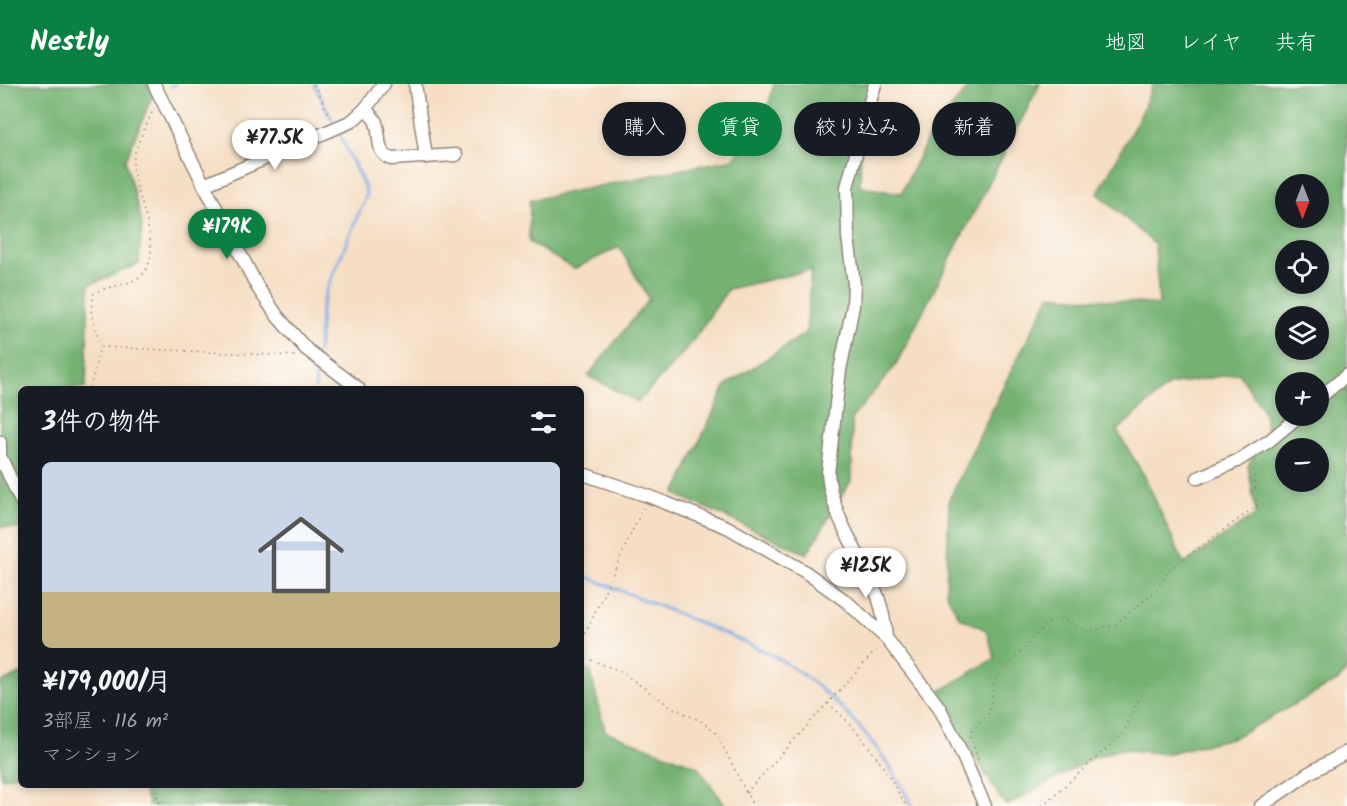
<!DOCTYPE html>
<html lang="ja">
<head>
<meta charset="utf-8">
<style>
	:root { --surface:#171b24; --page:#242831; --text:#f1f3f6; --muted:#9ea1a6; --line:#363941; --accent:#0b8043 }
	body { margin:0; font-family:Kalam,"Klee One",sans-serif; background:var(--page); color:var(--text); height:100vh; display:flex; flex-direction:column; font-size:22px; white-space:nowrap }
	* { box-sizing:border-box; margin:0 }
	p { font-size:20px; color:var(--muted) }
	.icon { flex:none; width:33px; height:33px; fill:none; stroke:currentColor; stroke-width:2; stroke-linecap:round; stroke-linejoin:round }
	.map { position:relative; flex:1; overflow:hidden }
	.sheet { position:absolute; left:18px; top:302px; width:566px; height:402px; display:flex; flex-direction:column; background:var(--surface); border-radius:9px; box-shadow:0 3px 9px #0003 }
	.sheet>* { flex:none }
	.hud { position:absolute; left:602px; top:18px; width:570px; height:54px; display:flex; gap:12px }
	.needle { width:39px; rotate:180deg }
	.fabs { position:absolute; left:1275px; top:90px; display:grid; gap:12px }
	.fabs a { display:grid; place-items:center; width:54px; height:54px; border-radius:50%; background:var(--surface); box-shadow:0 3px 9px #0003; font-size:30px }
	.price { position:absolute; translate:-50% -51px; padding:0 14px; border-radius:21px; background:#fff; color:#222; font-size:20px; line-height:39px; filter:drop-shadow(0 2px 3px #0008) }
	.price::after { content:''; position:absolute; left:50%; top:36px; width:18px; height:14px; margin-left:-9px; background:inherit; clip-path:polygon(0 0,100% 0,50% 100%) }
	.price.on { background:var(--accent); color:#fff }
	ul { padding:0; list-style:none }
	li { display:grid; align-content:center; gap:12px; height:318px; padding:0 24px }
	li+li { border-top:2px solid var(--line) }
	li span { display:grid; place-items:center; height:186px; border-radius:9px; color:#555 }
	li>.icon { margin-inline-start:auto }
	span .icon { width:108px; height:108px; fill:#fffc; stroke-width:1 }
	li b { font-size:26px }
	h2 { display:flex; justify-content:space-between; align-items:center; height:72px; padding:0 24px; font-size:26px }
	.tag { padding:0 21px; border-radius:27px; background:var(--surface); box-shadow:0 3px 9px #0003; font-size:21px; line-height:54px }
	.tag.on { background:var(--accent); color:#fff }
	header { display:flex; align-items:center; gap:36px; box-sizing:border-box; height:84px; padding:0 30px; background:var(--accent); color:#fff }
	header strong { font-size:28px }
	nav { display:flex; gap:33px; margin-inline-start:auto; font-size:21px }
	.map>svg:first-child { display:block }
</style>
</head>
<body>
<header>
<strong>Nestly</strong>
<nav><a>地図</a><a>レイヤ</a><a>共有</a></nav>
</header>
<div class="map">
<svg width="1347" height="722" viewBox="0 0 1347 722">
	<rect width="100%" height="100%" fill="#fdfcf7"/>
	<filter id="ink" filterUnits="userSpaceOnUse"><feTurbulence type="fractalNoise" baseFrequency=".0167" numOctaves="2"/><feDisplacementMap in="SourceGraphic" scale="12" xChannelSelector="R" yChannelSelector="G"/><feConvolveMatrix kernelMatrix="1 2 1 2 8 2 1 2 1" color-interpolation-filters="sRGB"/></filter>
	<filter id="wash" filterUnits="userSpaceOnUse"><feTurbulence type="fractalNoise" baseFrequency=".008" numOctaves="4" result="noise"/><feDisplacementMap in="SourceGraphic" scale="24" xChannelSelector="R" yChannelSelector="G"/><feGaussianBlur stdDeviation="1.35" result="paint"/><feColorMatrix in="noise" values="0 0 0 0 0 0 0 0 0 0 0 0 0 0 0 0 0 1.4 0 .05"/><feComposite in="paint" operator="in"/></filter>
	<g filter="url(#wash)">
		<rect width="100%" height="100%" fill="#f5dec3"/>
		<g fill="#74b272" stroke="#506e4e" stroke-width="1.5" fill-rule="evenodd">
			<path d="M0 0H147L153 10 125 77 142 139 139 180 89 201 86 304H21V445L0 442Z"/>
			<path d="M774 0H869L861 31 860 103 901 109 932 46 967 6 968 0H1040L895 282 852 334V395L807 470 675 410 726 301 806 249 811 186 728 205 690 261 638 318 588 292 649 215 619 163 574 185 529 158 530 116 733 75 762 45Z"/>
			<path d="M1153 0H1347V586L1339 596 1235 653 1165 670 1121 665 1094 673 1006 722 949 634 937 609 995 574 986 546 959 533 946 509 949 416 1005 299 1050 211 1159 221 1155 161 1098 109 1142 28ZM1286 100H1318V134H1286ZM1286 166H1318V200H1286ZM1286 232H1318V266H1286ZM1239 289 1264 328 1267 347 1248 382 1256 430 1184 480 1145 393 1117 347 1169 301ZM1286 298H1318V332H1286ZM1286 364H1318V398H1286Z"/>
			<path d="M581 582 590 586 605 647 697 682 726 722H149L142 701 580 700Z"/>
			<path d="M21 590V690L1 694 0 599Z"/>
		</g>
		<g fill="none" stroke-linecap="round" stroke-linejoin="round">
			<g stroke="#78a9e3" stroke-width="3">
				<path d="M314 0 335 41"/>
				<path d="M170 2 176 0"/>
				<path d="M318 268 321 226 327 205 366 112 365 104 338 47"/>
				<path d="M315 304 317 278"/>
				<path d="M580 490C619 506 657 521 695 537 720 548 746 558 770 570 830 603 882 660 912 722"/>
			</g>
		</g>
	</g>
	<g filter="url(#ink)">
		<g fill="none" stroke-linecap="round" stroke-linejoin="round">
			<g stroke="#908477" stroke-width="15">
				<g id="minor">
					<path d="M154 0 204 101 258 204 278 233 306 265 358 304"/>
					<path d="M415 0 426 73"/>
					<path d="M875 0 847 103 848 153 854 200 853 222 840 286 828 389C831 433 862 472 878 513 883 527 885 540 886 554"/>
					<path d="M365 25C368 28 372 32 375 36 382 50 374 68 391 75L456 71"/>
					<path d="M204 101 352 37 365 25 384 0"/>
					<path d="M1318 315 1347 291"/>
					<path d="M0 358V380"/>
					<path d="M1 374 21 417"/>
					<path d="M580 389 648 412 727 443 804 487 847 518 886 554 939 623 957 659 985 722"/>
					<path d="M1198 394 1237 377 1269 357 1299 332"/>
					<path d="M1261 722 1309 689 1347 668"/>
				</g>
			</g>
			<g stroke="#908477" stroke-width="1.5" stroke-dasharray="1.5 4.5" stroke-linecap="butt">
				<path d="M314 0 330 33"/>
				<path d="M101 263 297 272"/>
				<path d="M90 304 100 263 91 227 94 209C107 202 131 201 141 192 167 167 133 109 133 80 133 65 148 39 154 24"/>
				<path d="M580 561 643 424"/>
				<path d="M580 572 620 587 671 623 703 638 717 650 753 722"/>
				<path d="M828 619C862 648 885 683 906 722"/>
				<path d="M978 676 970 649 989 629 995 596 1047 539 1062 534 1088 548 1115 541 1156 506 1171 484 1258 421 1253 387 1257 379"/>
				<path d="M155 700 159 722"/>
				<path d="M746 709 878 564"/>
				<path d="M1042 722 1123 650 1151 590"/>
			</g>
			<use href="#minor" stroke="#fff" stroke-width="12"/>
		</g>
	</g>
</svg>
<div class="fabs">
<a><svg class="needle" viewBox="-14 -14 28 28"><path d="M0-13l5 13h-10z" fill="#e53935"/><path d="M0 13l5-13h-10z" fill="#9ea1a6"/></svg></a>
<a><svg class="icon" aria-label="locate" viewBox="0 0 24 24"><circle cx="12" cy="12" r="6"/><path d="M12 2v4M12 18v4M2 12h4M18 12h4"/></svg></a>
<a><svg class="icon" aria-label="layers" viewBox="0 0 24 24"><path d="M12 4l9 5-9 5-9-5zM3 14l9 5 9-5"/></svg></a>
<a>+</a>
<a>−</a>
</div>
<b class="price" style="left:275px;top:87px">¥77.5K</b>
<b class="price on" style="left:227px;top:176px">¥179K</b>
<b class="price" style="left:866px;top:515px">¥125K</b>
<div class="hud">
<a class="tag">購入</a>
<a class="tag on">賃貸</a>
<a class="tag">絞り込み</a>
<a class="tag">新着</a>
</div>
<section class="sheet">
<h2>3件の物件<svg class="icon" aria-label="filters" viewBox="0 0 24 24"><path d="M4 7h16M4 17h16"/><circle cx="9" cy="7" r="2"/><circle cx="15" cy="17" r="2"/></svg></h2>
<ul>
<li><span style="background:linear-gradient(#c9d6e8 70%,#c2b280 0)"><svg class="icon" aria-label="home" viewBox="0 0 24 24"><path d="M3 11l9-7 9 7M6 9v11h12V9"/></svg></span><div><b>¥179,000/月</b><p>3部屋 · 116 m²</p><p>マンション</p></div></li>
</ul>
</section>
</div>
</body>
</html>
